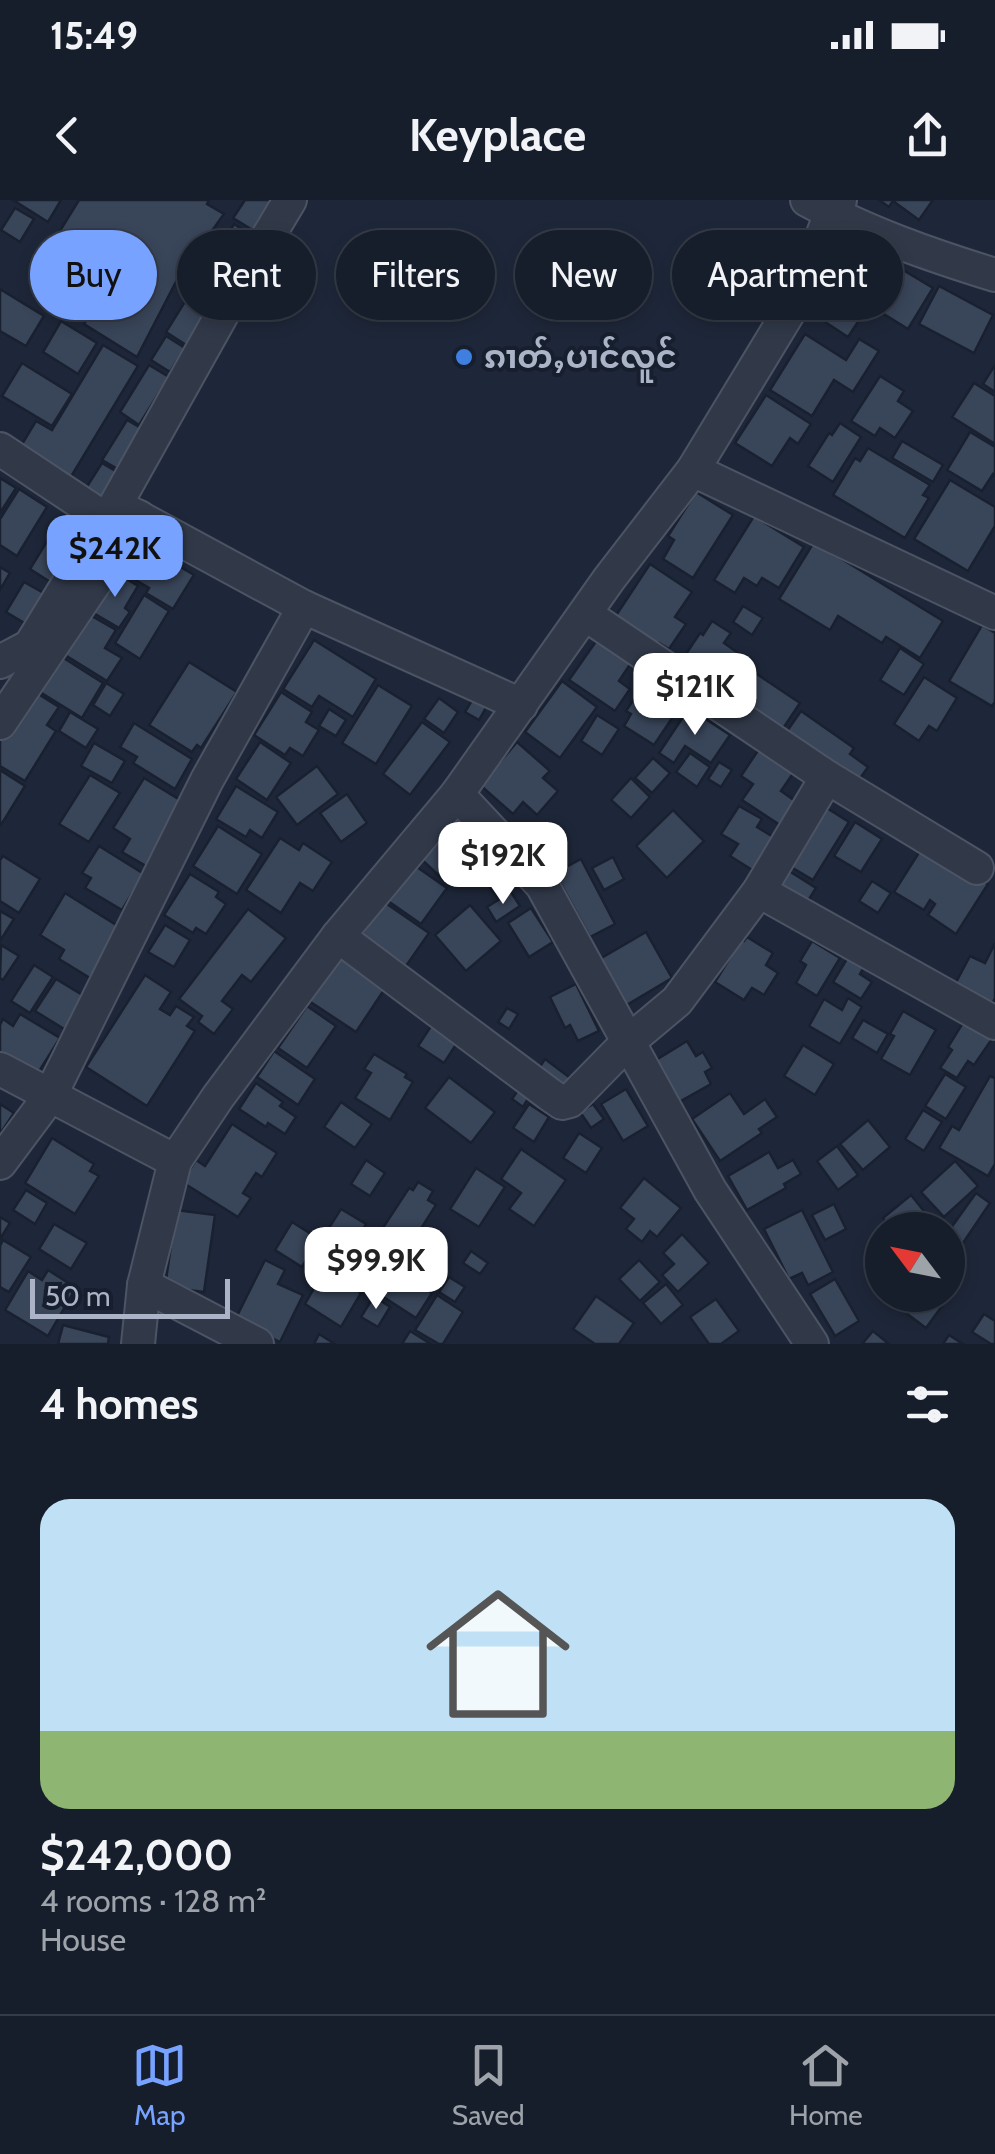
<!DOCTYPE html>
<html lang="en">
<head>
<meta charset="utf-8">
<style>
	:root { --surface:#161d2b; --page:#232a37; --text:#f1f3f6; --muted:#9ea2a9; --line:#353b47; --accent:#78a2ff }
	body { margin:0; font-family:Cabin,"Noto Sans Myanmar",sans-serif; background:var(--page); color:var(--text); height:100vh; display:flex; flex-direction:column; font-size:38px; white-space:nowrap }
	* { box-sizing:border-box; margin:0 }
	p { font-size:32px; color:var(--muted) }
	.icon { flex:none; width:55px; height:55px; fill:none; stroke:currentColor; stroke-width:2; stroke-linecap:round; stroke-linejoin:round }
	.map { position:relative; height:1144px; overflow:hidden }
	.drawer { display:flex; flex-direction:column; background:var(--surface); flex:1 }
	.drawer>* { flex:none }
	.banner { position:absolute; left:30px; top:30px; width:935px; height:90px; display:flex; gap:20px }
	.needle { width:65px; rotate:302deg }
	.fabs { position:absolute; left:865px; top:1012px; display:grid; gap:20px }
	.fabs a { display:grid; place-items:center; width:100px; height:100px; border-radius:50%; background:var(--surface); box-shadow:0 5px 15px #0003,0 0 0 2px var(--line); font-size:50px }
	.scale { position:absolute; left:30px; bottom:25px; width:200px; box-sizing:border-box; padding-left:10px; border:5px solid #abb4c6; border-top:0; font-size:28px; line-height:35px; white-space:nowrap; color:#abb4c6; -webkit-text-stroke:8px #171f2e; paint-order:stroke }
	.price { position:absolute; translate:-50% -85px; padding:0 22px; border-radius:20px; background:#fff; color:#222; font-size:32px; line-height:65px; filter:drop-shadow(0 2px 5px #0008) }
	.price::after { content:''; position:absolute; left:50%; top:60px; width:30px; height:22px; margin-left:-15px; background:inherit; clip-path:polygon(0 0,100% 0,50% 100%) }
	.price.selected { background:var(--accent); color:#111 }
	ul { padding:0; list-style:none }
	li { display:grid; align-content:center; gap:20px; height:530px; padding:0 40px }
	li span { display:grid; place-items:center; height:310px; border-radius:30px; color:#555 }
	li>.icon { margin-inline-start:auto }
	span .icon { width:180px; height:180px; fill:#fffc; stroke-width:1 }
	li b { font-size:42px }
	h2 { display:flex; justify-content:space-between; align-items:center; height:120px; padding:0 40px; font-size:42px }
	.tag { padding:0 35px; border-radius:45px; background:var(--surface); box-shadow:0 5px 15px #0003,0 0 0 2px var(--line); font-size:35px; line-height:90px }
	.tag.selected { background:var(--accent); color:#111 }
	.status { display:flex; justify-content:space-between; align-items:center; height:70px; padding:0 50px; background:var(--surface); direction:ltr }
	.status svg { height:28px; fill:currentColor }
	header { display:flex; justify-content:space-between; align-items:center; height:130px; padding:0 40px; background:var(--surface); font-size:45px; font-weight:800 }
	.tabs { display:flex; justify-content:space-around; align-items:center; height:140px; border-top:2px solid var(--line); background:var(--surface); font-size:28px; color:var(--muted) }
	.tabs a { display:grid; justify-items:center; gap:5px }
	.tabs .selected { color:var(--accent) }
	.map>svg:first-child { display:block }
</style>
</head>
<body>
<div class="status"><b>15:49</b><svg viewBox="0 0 49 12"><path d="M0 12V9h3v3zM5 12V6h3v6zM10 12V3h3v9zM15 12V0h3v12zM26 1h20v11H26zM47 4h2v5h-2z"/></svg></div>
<header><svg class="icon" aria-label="back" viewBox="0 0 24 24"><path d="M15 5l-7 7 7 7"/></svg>Keyplace<svg class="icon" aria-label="share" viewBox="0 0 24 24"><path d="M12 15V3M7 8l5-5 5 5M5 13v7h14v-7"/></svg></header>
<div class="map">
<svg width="995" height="1144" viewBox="0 0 995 1144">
	<rect width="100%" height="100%" fill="#1e2739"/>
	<g fill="#394559" stroke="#192130" stroke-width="2.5">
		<path d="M13 0H61L48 22Z"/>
		<path d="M79 0H209L207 4 224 14 177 80 137 157 84 124 104 93 53 61 67 39 58 34Z"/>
		<path d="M245 0H280L259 34 233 18Z"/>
		<path d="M879 0H933L919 20 893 1 889 7Z"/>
		<path d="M15 8 34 19 20 42 1 30Z"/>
		<path d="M234 24 254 37 227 79 208 67Z"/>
		<path d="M859 52 887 71 878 85 881 87 848 137 816 116Z"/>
		<path d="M903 70 933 88 908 129 879 111Z"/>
		<path d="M204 71 224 84 186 145 166 132Z"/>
		<path d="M939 86 993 115 974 153 919 124Z"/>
		<path d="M0 89 44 116 26 146 0 131Z"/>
		<path d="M61 121 97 143 78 174 43 152Z"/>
		<path d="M805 134 846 160 859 139 879 151 853 192 834 180 812 216 770 190Z"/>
		<path d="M166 136 185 148 170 172 151 160Z"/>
		<path d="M103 145 138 166 69 280 19 249 36 221 52 230Z"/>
		<path d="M22 163 72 194 52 226 2 196Z"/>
		<path d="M149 165 169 177 139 225 120 212Z"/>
		<path d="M995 165V192L983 184Z"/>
		<path d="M880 176 904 191 898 201 913 211 895 238 880 228 875 236 851 221Z"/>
		<path d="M974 183 995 196V244L952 217Z"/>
		<path d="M766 195 811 224 798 244 790 238 772 266 735 243Z"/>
		<path d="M127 220 148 232 123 272 102 260Z"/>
		<path d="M840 223 861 237 833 282 808 266 829 233 832 235Z"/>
		<path d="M970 232 995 247V276L993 274 982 291 947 270Z"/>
		<path d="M902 241 943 265 933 282 892 258Z"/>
		<path d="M868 248 930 285 923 295 929 298 905 338 833 295 855 258 860 261Z"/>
		<path d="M102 263 122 275 107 300 86 288Z"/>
		<path d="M0 278 16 288 0 313Z"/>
		<path d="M950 280 995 307V326L968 371 914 339Z"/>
		<path d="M19 289 47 307 17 356 0 345V319Z"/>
		<path d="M696 292 733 315 693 378 663 359 674 340 668 336Z"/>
		<path d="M63 315 86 329 52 383 30 369Z"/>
		<path d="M754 316 804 347 779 388 762 378 757 386 744 378 735 393 714 380Z"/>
		<path d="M814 342 943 421 920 458 886 437 882 443 838 416 830 430 779 399Z"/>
		<path d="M152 350 194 375 173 409 146 393 149 388 134 379Z"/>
		<path d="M650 364 692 392 675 417 686 424 669 449 659 443 653 452 611 423Z"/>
		<path d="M0 367 10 373 0 390Z"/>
		<path d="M114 371 138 386 125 408 130 412 119 428 90 411Z"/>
		<path d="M24 382 49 396 31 427 6 412Z"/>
		<path d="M144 395 169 411 140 459 115 443Z"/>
		<path d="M743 406 763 418 752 435 733 422Z"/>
		<path d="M90 415 116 430 105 448 122 458 107 481 65 455Z"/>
		<path d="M712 421 731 433 724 443 741 455 725 480 714 473 707 485 678 466 700 433 703 435Z"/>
		<path d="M982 425 995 433V502L992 506 949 481Z"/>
		<path d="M599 437 633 460 619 481 630 489 615 511 569 480Z"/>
		<path d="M314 440 376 479 353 517 319 496 312 507 283 489Z"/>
		<path d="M900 448 924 464 904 495 880 480Z"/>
		<path d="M62 457 103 483 82 518 40 492Z"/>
		<path d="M189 462 237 492 201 548 197 545 192 552 149 525Z"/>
		<path d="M657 464 687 483 677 498 683 502 654 545 624 526 631 514 626 511Z"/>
		<path d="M742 464 800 503 782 530 724 492Z"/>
		<path d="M924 477 957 498 937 531 929 526 919 541 894 524Z"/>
		<path d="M562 481 597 507 560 558 525 532Z"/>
		<path d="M106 483 124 494 110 516 93 505Z"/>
		<path d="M378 485 412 506 376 564 342 543Z"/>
		<path d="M27 487 59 507 47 525 56 531 25 581 0 566V531Z"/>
		<path d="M281 492 312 512 306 522 319 530 303 556 290 548 285 555 254 535Z"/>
		<path d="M474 497 488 504 479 520 465 512Z"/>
		<path d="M439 498 458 512 444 533 424 519Z"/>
		<path d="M689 508 730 535 711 563 685 546 674 563 659 553Z"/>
		<path d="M329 509 346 520 336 536 319 526Z"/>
		<path d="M801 511 854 548 850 554 868 567 857 583 785 534Z"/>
		<path d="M70 512 98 529 86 548 59 531Z"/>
		<path d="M597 515 619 529 602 555 581 541Z"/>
		<path d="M422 522 450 542 410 595 383 574Z"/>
		<path d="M134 523 192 559 175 589 133 563 137 557 120 547Z"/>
		<path d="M260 542 291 563 267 600 236 579Z"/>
		<path d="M517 542 550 571 543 578 558 591 537 615 523 602 513 614 480 585Z"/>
		<path d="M94 543 125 561 112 583 81 566Z"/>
		<path d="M759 549 794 572 781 591 798 603 783 627 742 600 753 584 741 576Z"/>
		<path d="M690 553 710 567 697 587 676 572Z"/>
		<path d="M653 558 670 573 652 593 635 578Z"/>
		<path d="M719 562 732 570 721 587 708 579Z"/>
		<path d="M317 566 338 594 297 625 276 597Z"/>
		<path d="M0 570 25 586 1 625 0 624Z"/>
		<path d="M90 575 120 593 89 642 59 624Z"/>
		<path d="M144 578 185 603 146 666 122 652 130 639 113 628Z"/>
		<path d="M631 578 650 597 631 618 611 600Z"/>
		<path d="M236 586 278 612 262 638 250 630 246 637 216 619Z"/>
		<path d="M347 594 367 623 341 642 320 613Z"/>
		<path d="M822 605 849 622 813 680 786 664Z"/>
		<path d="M739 606 762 619 757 627 778 640 757 673 730 656 738 644 721 634Z"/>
		<path d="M673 610 704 641 667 678 636 646Z"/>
		<path d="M458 617 494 651 462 685 455 678 449 685 420 658Z"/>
		<path d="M855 622 882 639 861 672 834 656Z"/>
		<path d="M218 626 262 654 237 694 193 666Z"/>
		<path d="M280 638 299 650 303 643 332 662 313 691 300 683 281 713 246 690Z"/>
		<path d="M925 643 988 684 956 734 928 715 935 704 930 700 924 710 894 692Z"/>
		<path d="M99 646 144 674 122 710 85 688 91 678 82 673Z"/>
		<path d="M3 656 40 679 19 713 0 701V660Z"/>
		<path d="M613 657 624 679 604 690 592 668Z"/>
		<path d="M505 659 521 680 497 697 482 676Z"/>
		<path d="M581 659 615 724 590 737 555 673Z"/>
		<path d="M414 665 447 688 421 724 388 701Z"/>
		<path d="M786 669 816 688 803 709 776 685Z"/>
		<path d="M190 674 219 692 216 697 226 704 206 734 196 728 193 733 164 715Z"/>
		<path d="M872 681 891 693 878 713 859 701Z"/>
		<path d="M511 692 520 706 496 722 487 707Z"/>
		<path d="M65 693 121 728 90 778 59 759 64 750 40 735Z"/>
		<path d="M384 702 429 733 406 766 388 753 382 763 355 744Z"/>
		<path d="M470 705 501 741 466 771 435 735Z"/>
		<path d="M531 708 553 742 529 757 508 723Z"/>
		<path d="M248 709 286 738 251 782 242 775 222 801 233 809 214 834 198 822 202 816 179 799Z"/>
		<path d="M0 711 14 719 0 741Z"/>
		<path d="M165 725 190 740 174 767 148 752Z"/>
		<path d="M646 732 672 778 625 806 598 760Z"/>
		<path d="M747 737 773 753 766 765 778 773 764 795 752 788 744 800 715 782 741 740 744 741Z"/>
		<path d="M812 741 840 758 817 796 796 783 806 765 800 761Z"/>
		<path d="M995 743V798L991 807 953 788 970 756 985 763Z"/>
		<path d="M1 745 19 756 3 780 0 778Z"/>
		<path d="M851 752 867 762 860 774 872 782 861 799 833 782Z"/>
		<path d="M342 753 388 784 356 832 309 801Z"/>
		<path d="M34 765 53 777 30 813 11 801Z"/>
		<path d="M145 775 171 792 160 809 170 815 176 806 194 817 187 826 195 831 147 906 86 867Z"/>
		<path d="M56 779 89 799 69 832 35 811Z"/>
		<path d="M576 784 599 831 578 841 570 825 565 828 550 797Z"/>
		<path d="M848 798 862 807 840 844 809 826 824 799 842 810Z"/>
		<path d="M307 806 336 826 307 868 278 848Z"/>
		<path d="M507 808 518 814 509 829 498 822Z"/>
		<path d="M903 811 936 830 910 875 881 859 894 836 890 834Z"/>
		<path d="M20 814 60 838 33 881 0 860V825L3 819 13 826Z"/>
		<path d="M435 820 461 837 444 863 418 846Z"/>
		<path d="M863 820 888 834 877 853 852 838Z"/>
		<path d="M964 821 992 839 974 865 968 861 957 878 940 868 952 850 948 847Z"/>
		<path d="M687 841 696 856 703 852 712 868 705 872 711 884 679 902 656 860Z"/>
		<path d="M803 845 834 864 815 895 784 876Z"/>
		<path d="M274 851 315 879 298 905 257 877Z"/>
		<path d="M374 854 407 874 405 877 413 882 390 920 355 898 371 873 364 869Z"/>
		<path d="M545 859 573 880 562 895 535 874Z"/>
		<path d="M945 874 966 887 946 919 925 906Z"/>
		<path d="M990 876 995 878V964L988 976 939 948 952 926 959 930Z"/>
		<path d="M449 877 495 912 471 943 425 908Z"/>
		<path d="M256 883 283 902 280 906 296 917 285 934 268 923 266 927 239 909Z"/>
		<path d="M520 887 531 894 523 907 512 899Z"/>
		<path d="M626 889 648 926 623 941 601 904Z"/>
		<path d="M730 893 744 914 765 899 777 917 759 929 762 933 720 961 692 919Z"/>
		<path d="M341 902 372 924 355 948 324 927Z"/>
		<path d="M0 904 14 913 0 934Z"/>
		<path d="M529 904 549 917 534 942 513 928Z"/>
		<path d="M593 904 604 919 591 928 580 912Z"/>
		<path d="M923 910 942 922 924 951 905 939Z"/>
		<path d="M868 920 890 947 863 970 840 944Z"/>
		<path d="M232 924 277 953 262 977 256 973 243 993 251 998 238 1017 182 982 196 960 205 966Z"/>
		<path d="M579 933 602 948 586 973 563 958Z"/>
		<path d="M52 938 94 964 90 971 99 976 75 1014 25 983Z"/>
		<path d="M837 946 858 975 838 990 817 961Z"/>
		<path d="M521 949 566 980 534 1026 509 1009 521 993 501 979Z"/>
		<path d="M769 952 778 968 793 960 801 974 784 984 786 988 747 1010 728 976Z"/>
		<path d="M366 960 385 973 370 996 351 984Z"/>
		<path d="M955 961 978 986 944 1017 921 992Z"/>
		<path d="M476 968 505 987 479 1027 450 1009Z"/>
		<path d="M644 978 681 1008 657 1037 650 1031 642 1042 626 1029 634 1019 620 1008Z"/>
		<path d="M418 982 433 991 428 1000 436 1005 401 1060 373 1043 409 988 413 990Z"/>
		<path d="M26 990 47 1003 35 1024 13 1010Z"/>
		<path d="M976 993 990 1003 961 1046 948 1037V1032Z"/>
		<path d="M911 995 936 1026 931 1030H893L883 1018Z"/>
		<path d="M834 1004 846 1029 825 1040 812 1015Z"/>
		<path d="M341 1009 366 1024 351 1050 325 1034Z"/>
		<path d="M176 1010 215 1015 204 1092 165 1087Z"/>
		<path d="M802 1010 833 1072 808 1085 802 1073 789 1079 764 1029Z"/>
		<path d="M0 1017 10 1023 0 1039Z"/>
		<path d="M292 1022 319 1039 302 1067 275 1050Z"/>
		<path d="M54 1024 87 1043 71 1069 39 1049Z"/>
		<path d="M682 1034 709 1063 678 1092 662 1075 674 1064 663 1053Z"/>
		<path d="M3 1040 31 1057 9 1092 0 1087V1046Z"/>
		<path d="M412 1049 438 1066 424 1088 432 1093 416 1118 382 1096Z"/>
		<path d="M471 1051 488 1063 480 1074 463 1063Z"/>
		<path d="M365 1057 385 1069 377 1083 370 1078 368 1082 355 1074Z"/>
		<path d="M265 1060 285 1070 278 1084 303 1095 280 1142 235 1120Z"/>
		<path d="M639 1060 660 1082 640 1101 619 1079Z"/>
		<path d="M333 1066 360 1082 355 1089 361 1093 341 1127 305 1104 324 1071 329 1073Z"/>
		<path d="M48 1070 76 1088 48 1136 5 1110 28 1071 42 1080Z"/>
		<path d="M449 1077 465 1087 455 1102 439 1092Z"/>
		<path d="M835 1079 859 1121 835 1136 810 1094Z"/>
		<path d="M666 1084 683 1105 661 1124 643 1103Z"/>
		<path d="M948 1094 950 1095 926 1128 902 1110 913 1095Z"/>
		<path d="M437 1095 463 1112 443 1144H439L415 1130Z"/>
		<path d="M374 1096 390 1107 378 1127 361 1117Z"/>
		<path d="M596 1096 634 1123 619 1144H595L573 1129Z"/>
		<path d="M716 1099 739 1131 721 1144H709L690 1117Z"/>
		<path d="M984 1114 995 1121V1144H991L972 1132Z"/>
		<path d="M63 1125 109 1137 108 1144H58Z"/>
		<path d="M410 1131 431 1144H402Z"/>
		<path d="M873 1131 889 1144H862Z"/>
		<path d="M319 1134 335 1144H314Z"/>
		<path d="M949 1135 963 1144H943Z"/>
	</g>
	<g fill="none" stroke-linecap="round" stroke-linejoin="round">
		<g stroke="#4c5464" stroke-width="36">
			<g id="minor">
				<path d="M807 0C867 33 930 55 995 75"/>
				<path d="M0 249 107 320"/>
				<path d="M693 270 995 413"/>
				<path d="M116 305 304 407 521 505"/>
				<path d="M585 414 827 577 977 668"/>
				<path d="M0 462 30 446 107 320 229 102 290 0"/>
				<path d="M0 523 139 317"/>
				<path d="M457 594 542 685 710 990 812 1144"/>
				<path d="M759 691 995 823"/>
				<path d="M338 736 549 894 562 903 570 901 628 842 677 801 759 691 827 577"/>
				<path d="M0 869 175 961"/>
				<path d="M0 963 50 896 207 580 304 407"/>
				<path d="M144 1085 257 1144"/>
				<path d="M138 1144 144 1085 175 961 218 897 338 736 457 594 609 379 693 270 801 92 831 13 840 0"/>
			</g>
		</g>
		<use href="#minor" stroke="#313949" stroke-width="32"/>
	</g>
	<circle fill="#3f7fe0" stroke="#171f2e" stroke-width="4" cx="464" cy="157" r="10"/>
	<g text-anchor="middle" stroke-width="8" stroke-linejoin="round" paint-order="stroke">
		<g font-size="32" font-weight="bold" fill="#abb4c6" stroke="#171f2e" text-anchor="start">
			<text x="484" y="168">ၵၢတ်ႇပၢင်လူင်</text>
		</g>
	</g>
</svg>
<div class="fabs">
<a><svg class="needle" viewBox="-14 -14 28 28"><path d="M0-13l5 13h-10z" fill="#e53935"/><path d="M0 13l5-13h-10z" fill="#9ea2a9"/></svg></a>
</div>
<div class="scale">50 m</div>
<b class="price selected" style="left:115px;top:400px">$242K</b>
<b class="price" style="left:695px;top:538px">$121K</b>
<b class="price" style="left:503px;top:707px">$192K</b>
<b class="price" style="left:376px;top:1112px">$99.9K</b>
<div class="banner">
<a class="tag selected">Buy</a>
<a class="tag">Rent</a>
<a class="tag">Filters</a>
<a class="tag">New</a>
<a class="tag">Apartment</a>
</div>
</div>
<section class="drawer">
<h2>4 homes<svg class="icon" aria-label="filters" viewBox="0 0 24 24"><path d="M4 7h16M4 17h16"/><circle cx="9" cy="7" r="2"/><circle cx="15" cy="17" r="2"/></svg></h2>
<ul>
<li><span style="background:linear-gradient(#bfe0f5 75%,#8fb573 0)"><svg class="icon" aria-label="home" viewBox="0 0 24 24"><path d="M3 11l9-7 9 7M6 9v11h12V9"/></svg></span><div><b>$242,000</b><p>4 rooms · 128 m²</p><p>House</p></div></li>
</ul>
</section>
<nav class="tabs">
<a class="selected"><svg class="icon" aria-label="map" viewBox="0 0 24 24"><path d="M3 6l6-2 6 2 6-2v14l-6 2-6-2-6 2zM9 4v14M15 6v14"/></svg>Map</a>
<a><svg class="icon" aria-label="saved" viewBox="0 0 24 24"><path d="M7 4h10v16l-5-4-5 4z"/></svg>Saved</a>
<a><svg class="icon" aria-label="home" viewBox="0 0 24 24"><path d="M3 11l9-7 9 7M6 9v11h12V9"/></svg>Home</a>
</nav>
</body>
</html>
